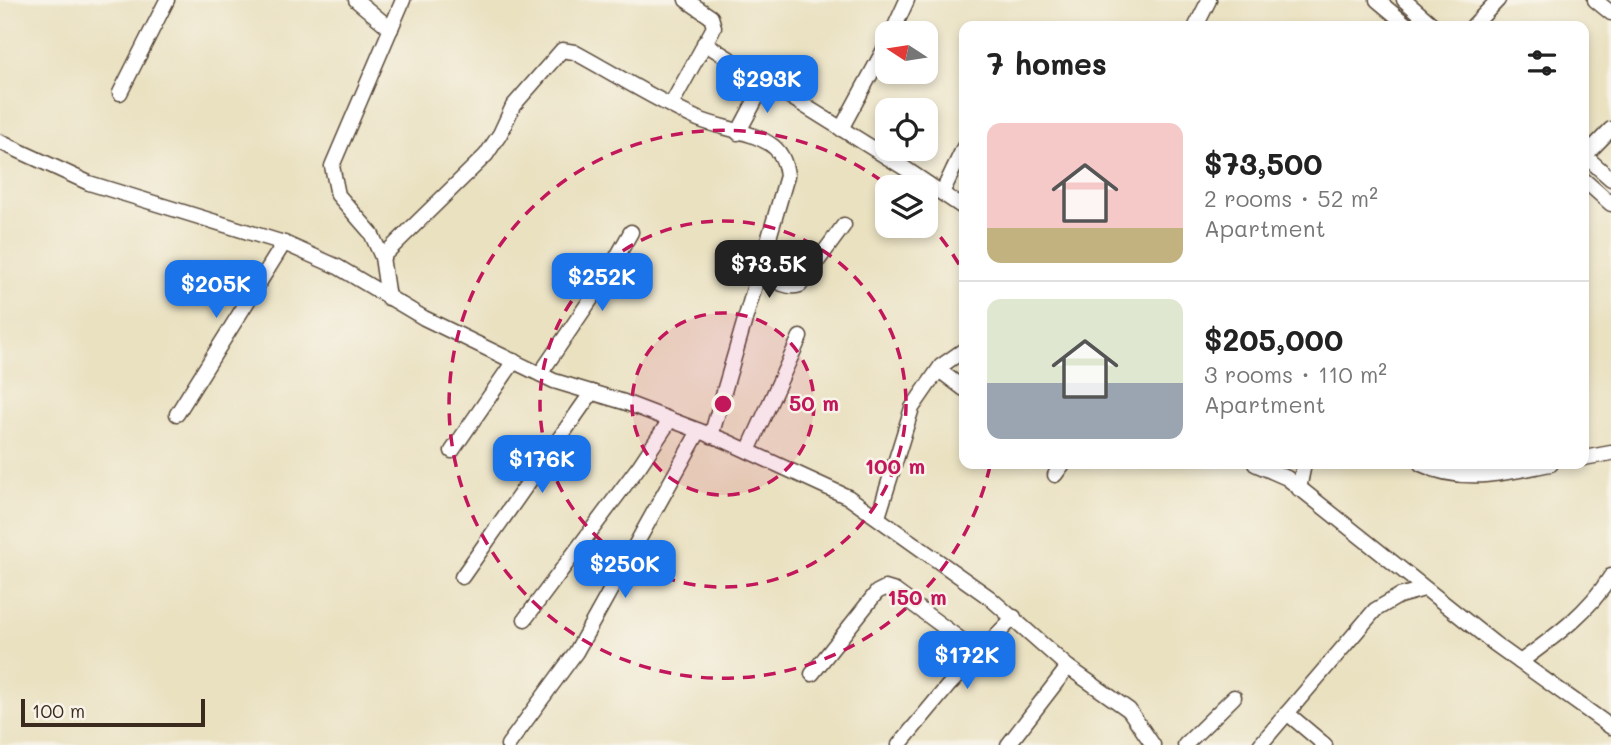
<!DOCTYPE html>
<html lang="en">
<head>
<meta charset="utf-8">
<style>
	:root { --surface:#fff; --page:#f6f6f6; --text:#222; --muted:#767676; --line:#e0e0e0; --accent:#1a73e8 }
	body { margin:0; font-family:Mali,sans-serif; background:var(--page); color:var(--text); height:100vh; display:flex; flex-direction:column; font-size:26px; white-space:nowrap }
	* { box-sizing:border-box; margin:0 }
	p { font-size:23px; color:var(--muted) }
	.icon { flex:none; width:38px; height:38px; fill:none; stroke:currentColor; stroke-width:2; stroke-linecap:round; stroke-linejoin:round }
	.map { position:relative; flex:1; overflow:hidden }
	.details { position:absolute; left:959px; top:21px; width:630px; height:448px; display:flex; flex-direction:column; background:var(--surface); border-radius:14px; box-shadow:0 4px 10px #0003 }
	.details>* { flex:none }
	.needle { width:46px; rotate:282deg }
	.buttons { position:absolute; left:875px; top:21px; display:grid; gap:14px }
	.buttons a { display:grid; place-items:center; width:63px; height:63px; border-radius:14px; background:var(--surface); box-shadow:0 4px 10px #0003; font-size:35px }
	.scale { position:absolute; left:21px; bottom:18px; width:184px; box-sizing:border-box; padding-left:7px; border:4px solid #3b2a1e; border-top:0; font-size:19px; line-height:24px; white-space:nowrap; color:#3b2a1e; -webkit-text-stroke:5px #f7f3e8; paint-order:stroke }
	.price { position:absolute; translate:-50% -60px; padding:0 16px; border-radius:14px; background:var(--accent); color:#fff; font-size:23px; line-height:46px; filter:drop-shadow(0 2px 4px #0008) }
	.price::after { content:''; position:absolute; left:50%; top:42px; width:21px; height:16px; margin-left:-10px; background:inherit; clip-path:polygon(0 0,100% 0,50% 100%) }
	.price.active { background:#222; color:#fff }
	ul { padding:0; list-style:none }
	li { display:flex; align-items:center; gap:21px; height:175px; padding:0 28px }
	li+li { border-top:2px solid var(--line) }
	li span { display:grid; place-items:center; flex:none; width:196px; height:140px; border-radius:14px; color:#555 }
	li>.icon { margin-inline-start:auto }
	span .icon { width:84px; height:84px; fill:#fffc; stroke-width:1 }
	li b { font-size:30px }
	h2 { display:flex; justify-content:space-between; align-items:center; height:84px; padding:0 28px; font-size:30px }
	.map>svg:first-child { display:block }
</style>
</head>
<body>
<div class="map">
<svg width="1611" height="745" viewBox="0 0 1611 745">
	<rect width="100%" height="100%" fill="#f7f3e8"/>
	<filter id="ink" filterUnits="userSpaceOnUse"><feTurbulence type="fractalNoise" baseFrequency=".0143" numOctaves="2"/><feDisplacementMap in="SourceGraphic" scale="14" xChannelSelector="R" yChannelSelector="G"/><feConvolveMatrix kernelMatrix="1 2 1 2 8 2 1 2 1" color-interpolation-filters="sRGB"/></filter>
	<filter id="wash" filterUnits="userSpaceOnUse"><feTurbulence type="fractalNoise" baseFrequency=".00686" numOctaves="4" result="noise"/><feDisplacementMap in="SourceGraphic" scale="28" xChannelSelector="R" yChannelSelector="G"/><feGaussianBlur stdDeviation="1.57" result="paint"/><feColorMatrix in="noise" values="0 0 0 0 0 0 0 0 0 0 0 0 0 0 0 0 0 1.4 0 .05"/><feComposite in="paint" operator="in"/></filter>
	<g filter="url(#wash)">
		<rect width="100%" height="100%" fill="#eae1c1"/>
	</g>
	<g filter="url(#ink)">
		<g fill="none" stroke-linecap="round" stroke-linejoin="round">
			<g stroke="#554536" stroke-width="17">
				<g id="minor">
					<path d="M356 0 391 29"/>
					<path d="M1377 0 1408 26"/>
					<path d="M1404 0 1434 26"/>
					<path d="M1595 0 1611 13"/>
					<path d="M1196 26 1209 0"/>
					<path d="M1473 26 1498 0"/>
					<path d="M892 33 907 0"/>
					<path d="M704 43 906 169 964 208"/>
					<path d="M120 93 167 0"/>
					<path d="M671 105 714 27 711 17 686 0"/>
					<path d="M841 129 887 44"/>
					<path d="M738 133 765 82"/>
					<path d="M0 142 89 183 284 243 338 267 424 318 554 381 624 402 726 441 848 497 990 598 1068 667 1129 710 1153 745"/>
					<path d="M1584 155 1611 179"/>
					<path d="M1584 157 1611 129"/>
					<path d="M1584 180 1611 204"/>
					<path d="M942 193 964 147"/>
					<path d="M382 257 486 155 500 134 513 106 562 50 574 52C615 74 655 100 698 119 722 129 754 131 774 147 783 155 786 165 787 176L711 436"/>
					<path d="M759 272C771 278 787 290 800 285L844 225"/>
					<path d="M388 298 382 257 371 233 338 195 332 166 403 0"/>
					<path d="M939 370 964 389"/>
					<path d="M540 374 604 280 631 232"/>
					<path d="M177 414 284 243"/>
					<path d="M452 451 514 361"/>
					<path d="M748 451 800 337"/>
					<path d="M1584 458 1611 453"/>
					<path d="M1255 464 1287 478 1495 644 1611 727"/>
					<path d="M1421 464C1464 485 1507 472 1551 464"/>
					<path d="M1055 475 1063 464"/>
					<path d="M1299 489 1304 464"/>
					<path d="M878 517 912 408 941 366 964 350"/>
					<path d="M462 577 592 392"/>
					<path d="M525 619 640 465 670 420"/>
					<path d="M1520 662C1554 637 1588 613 1611 576"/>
					<path d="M812 674 877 592 885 588 895 591 979 653"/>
					<path d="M1287 713 1325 745"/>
					<path d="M508 745 576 652 699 431"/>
					<path d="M899 745 948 686 1014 617"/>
					<path d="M1008 745 1068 667"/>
					<path d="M1185 745 1234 697"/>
					<path d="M1260 745 1375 610 1399 596 1424 589"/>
				</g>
			</g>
			<use href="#minor" stroke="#fff" stroke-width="14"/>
		</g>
	</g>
	<circle cx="723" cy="404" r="91" fill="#c2185b" fill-opacity=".12"/>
	<g fill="none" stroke="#c2185b" stroke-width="3.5" stroke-dasharray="12 9">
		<circle cx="723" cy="404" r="91"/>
		<circle cx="723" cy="404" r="183"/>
		<path d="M990 466A274 274 0 1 1 890 187M927 221A274 274 0 0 1 964 273"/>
	</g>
	<circle cx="723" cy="404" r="10" fill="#c2185b" stroke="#f7f3e8" stroke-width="3.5"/>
	<g font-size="21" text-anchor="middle" font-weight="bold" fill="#c2185b" stroke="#f7f3e8" stroke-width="5" stroke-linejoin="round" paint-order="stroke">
		<text x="814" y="411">50 m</text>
		<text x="895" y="474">100 m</text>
		<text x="917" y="605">150 m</text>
	</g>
</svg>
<div class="buttons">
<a><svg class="needle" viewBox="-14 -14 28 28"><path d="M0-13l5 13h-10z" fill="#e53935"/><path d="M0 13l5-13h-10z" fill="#767676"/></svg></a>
<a><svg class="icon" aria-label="locate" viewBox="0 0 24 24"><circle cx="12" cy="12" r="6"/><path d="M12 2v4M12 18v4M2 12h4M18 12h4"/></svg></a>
<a><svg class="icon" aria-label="layers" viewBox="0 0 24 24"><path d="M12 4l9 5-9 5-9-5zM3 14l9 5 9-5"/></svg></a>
</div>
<div class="scale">100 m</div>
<b class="price" style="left:767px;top:115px">$293K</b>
<b class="price active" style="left:769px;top:300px">$73.5K</b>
<b class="price" style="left:602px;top:313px">$252K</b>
<b class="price" style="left:216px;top:320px">$205K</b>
<b class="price" style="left:542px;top:495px">$176K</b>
<b class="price" style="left:625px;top:600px">$250K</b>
<b class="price" style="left:967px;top:691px">$172K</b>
<section class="details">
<h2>7 homes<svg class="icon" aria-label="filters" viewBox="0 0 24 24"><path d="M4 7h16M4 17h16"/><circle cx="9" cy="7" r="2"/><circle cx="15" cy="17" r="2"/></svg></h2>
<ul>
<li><span style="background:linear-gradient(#f6c9c9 75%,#c2b280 0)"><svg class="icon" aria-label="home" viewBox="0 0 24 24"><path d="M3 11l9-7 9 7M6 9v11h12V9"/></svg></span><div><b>$73,500</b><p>2 rooms · 52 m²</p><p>Apartment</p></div></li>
<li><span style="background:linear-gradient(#dfe7d0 60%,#9aa5b1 0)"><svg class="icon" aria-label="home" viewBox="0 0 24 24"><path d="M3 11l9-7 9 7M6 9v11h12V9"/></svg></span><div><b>$205,000</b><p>3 rooms · 110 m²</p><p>Apartment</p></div></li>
</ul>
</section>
</div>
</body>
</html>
